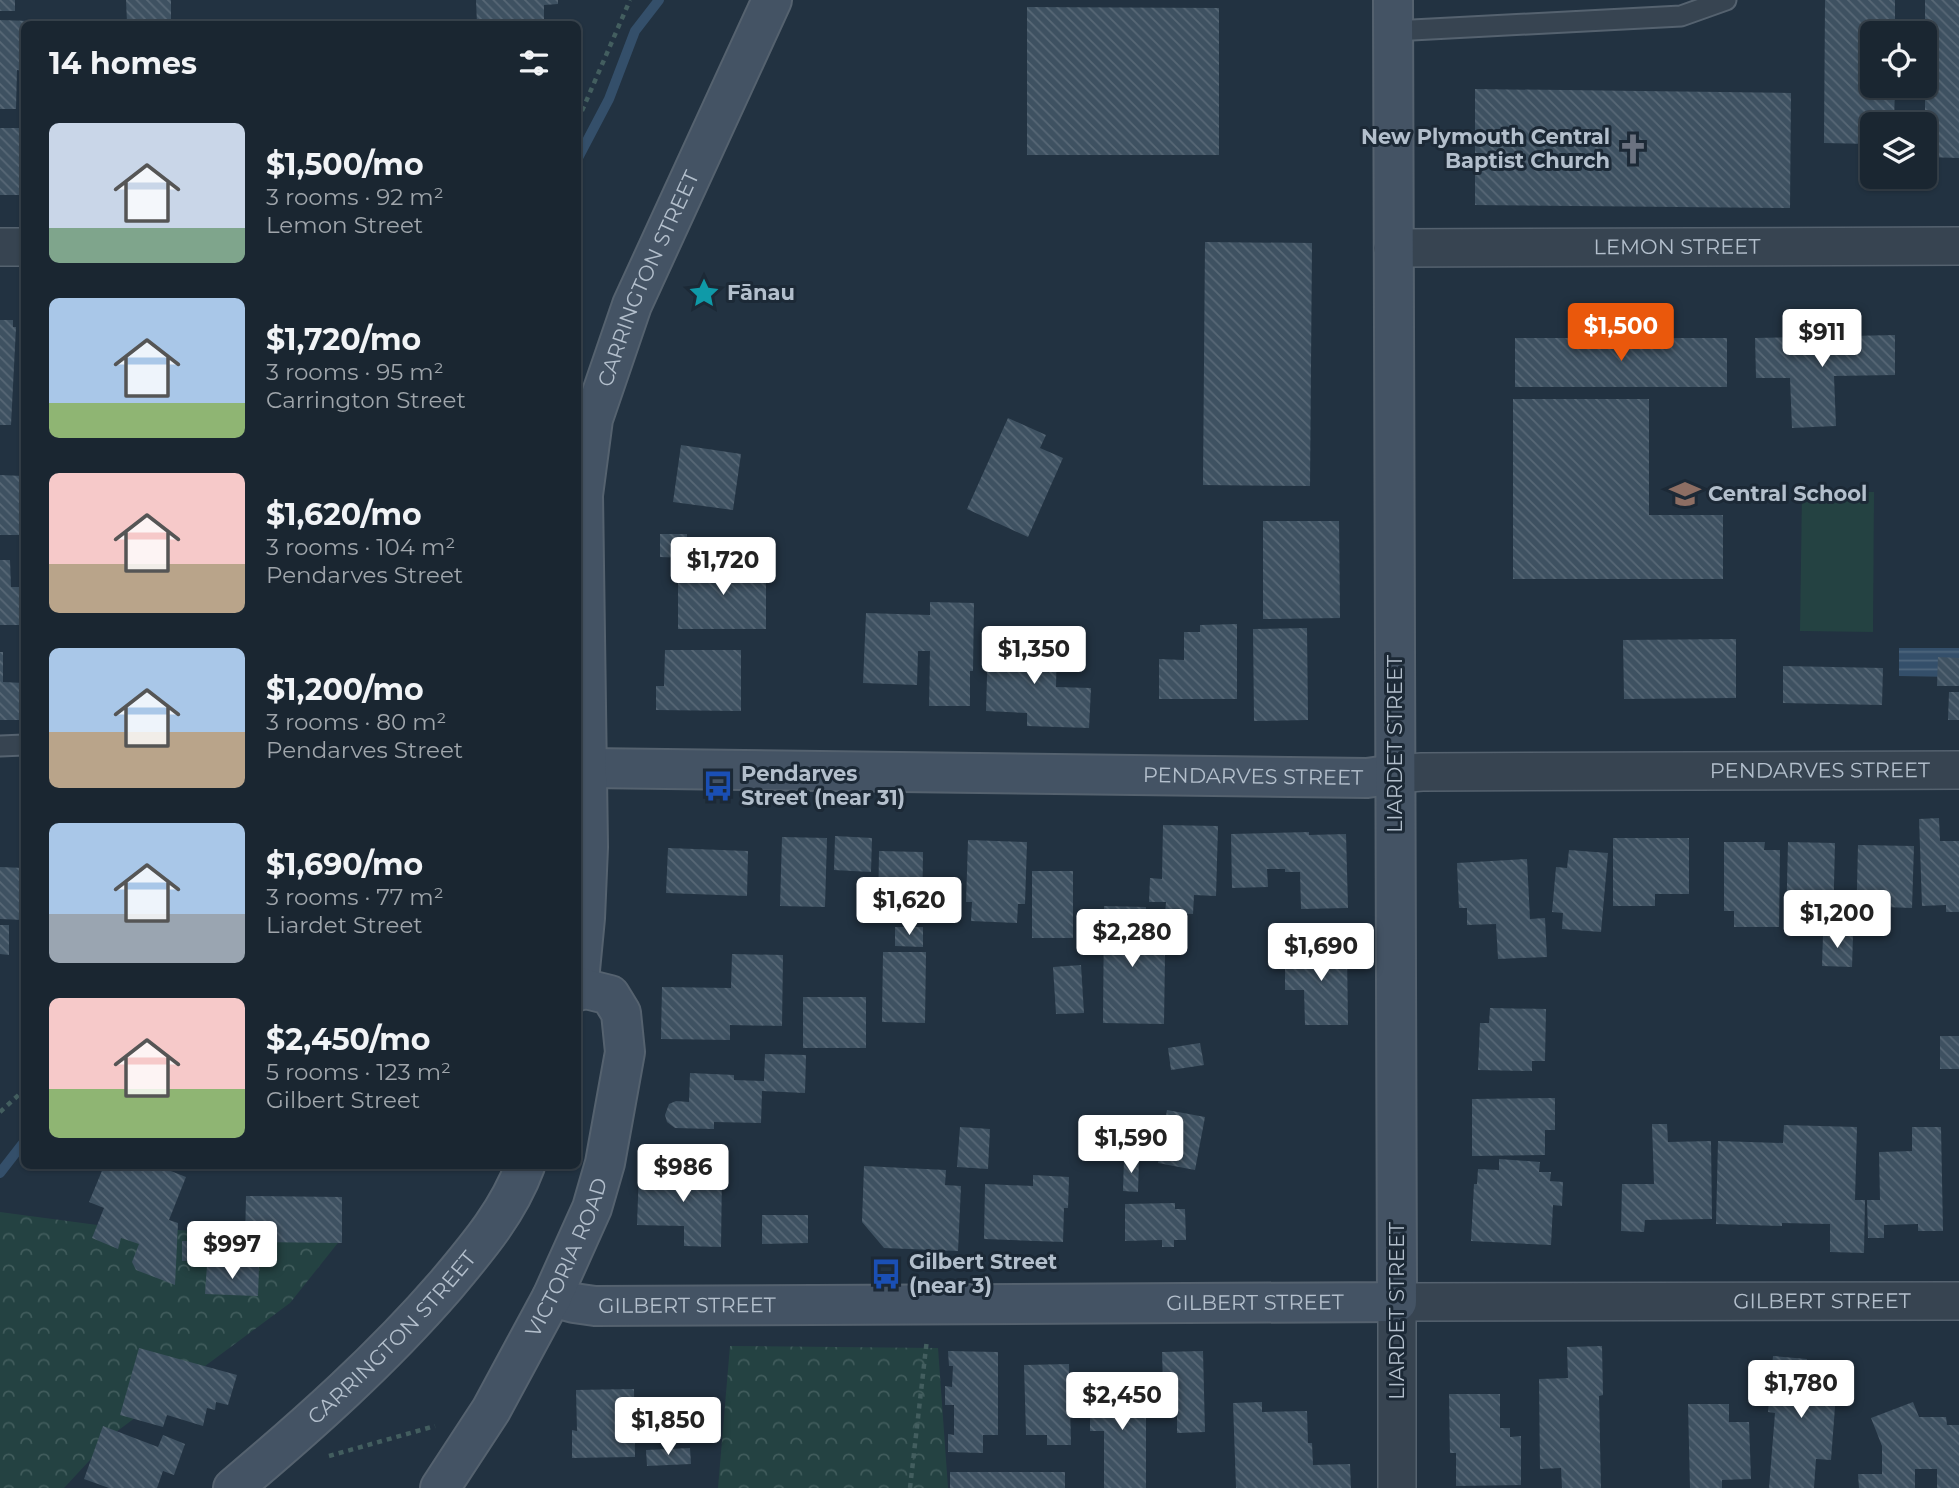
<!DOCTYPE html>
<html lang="en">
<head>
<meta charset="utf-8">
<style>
	:root { --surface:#1a2631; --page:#27323d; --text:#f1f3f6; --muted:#9fa5ab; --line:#38434d; --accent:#ea580c }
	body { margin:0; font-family:Montserrat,sans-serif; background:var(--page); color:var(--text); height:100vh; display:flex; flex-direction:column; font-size:26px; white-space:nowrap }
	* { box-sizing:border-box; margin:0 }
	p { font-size:23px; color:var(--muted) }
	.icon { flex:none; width:38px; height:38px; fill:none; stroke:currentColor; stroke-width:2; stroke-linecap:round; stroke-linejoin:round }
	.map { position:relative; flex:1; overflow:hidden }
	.side { position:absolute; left:21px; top:21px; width:560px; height:1148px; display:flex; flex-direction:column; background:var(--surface); border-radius:10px; box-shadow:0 2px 5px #0004,0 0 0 2px var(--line) }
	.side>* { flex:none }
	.fabs { position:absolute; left:1860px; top:21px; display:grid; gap:14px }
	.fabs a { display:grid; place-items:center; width:77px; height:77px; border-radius:10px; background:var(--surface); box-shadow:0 2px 5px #0004,0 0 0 2px var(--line); font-size:35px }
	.price { position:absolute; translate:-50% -60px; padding:0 16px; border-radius:7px; background:#fff; color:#222; font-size:23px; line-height:46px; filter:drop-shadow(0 2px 4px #0008) }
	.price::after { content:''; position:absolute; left:50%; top:42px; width:21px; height:16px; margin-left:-10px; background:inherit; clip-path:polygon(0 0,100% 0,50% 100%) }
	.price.current { background:var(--accent); color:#fff }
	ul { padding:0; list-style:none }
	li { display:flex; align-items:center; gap:21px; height:175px; padding:0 28px }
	li span { display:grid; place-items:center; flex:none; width:196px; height:140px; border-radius:10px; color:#555 }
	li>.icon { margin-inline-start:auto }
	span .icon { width:84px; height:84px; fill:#fffc; stroke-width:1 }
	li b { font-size:30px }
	h2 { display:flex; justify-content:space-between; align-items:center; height:84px; padding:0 28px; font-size:30px }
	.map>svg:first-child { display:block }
</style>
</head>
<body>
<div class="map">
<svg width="1959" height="1488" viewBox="0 0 1959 1488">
	<defs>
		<pattern id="forest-crowns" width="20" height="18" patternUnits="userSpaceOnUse" patternTransform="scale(1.75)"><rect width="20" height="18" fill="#244242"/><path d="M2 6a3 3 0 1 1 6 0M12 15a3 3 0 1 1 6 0" fill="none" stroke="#415c5c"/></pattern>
		<pattern id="water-rules" width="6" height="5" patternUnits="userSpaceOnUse" patternTransform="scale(1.75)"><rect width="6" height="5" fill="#344f6a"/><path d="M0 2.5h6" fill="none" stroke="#4f677e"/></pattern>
		<pattern id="building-back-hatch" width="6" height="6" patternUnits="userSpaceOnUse" patternTransform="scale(1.75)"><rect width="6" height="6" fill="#3e5161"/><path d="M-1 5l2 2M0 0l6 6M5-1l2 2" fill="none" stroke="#586876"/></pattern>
	</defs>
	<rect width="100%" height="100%" fill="#223241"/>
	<g fill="url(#forest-crowns)">
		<path d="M0 1212 105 1226 341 1239 290 1303 116 1432 64 1488H0Z"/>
		<path d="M730 1346 938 1348 948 1488H718Z"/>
	</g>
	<path fill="#244242" d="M1802 491 1874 492 1873 632 1800 631Z"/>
	<path fill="url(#water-rules)" d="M1899 648H1959V677L1899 676Z"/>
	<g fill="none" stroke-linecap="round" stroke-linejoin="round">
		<g stroke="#344f6a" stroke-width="10">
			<path d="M578 158 609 99 635 31 659 0"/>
			<path d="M0 1173 24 1142"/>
		</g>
	</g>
	<g fill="url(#building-back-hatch)">
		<rect x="0" y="0" width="15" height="11"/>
		<path d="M126 0H171V21L127 23Z"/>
		<path d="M476 0H558V4L544 5V24H477Z"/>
		<path d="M1825 0H1895V33H1872V86H1895L1894 124H1872V144L1824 143Z"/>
		<path d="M1925 0H1959V158L1925 157Z"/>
		<path d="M1027 7 1219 8V155H1027Z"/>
		<path d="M0 20 31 21V24H24V71L17 70 16 109H0Z"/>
		<path d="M1475 89 1791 93 1790 208 1475 205Z"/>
		<path d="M0 128H21L20 195H0Z"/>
		<path d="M1205 242 1312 243 1310 486 1203 485Z"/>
		<path d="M0 320H13V327H16L11 425H0Z"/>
		<path d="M1895 335V375L1834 376 1836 426 1792 428 1790 378H1756L1755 338Z"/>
		<rect x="1515" y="338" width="212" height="49"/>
		<path d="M1513 399H1649V515H1723V579H1513Z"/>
		<path d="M1008 418 1046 435 1040 448 1063 458 1028 537 967 509Z"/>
		<path d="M681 445 741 454 733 510 673 502Z"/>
		<path d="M0 475 24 476V535H0Z"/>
		<path d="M1263 521H1339L1340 618 1263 619Z"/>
		<path d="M660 534H687V558L660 557Z"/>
		<path d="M727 558H754V568H766V629H678V568H727Z"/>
		<path d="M0 560H10L11 587H24V625H0Z"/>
		<path d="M930 602 974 603 973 671H970V706H929L930 651H918L917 685 863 683 866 613 930 615Z"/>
		<path d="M1237 624V699H1159V659L1184 660V632H1200V625Z"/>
		<path d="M1307 628 1308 720 1254 721 1253 629Z"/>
		<path d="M1736 639V698L1624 699 1623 640Z"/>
		<path d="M1024 640 1057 641 1056 687 1091 688 1089 728 1027 726V713L986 711 988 642 1024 643Z"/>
		<path d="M665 650H741V711L656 710V686H664Z"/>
		<path d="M0 652H3V682L24 683V720H0Z"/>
		<path d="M1938 657 1959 658V686H1937Z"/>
		<path d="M1783 666 1883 668 1882 705 1783 703Z"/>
		<path d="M1949 692H1959V720H1948Z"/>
		<path d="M1939 818 1940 841H1959V912H1946V905L1922 906 1919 819Z"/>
		<path d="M1163 825 1218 826 1216 896 1194 895 1193 914 1165 913 1166 902H1149L1150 878 1162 879Z"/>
		<path d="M1309 832V835L1346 834 1348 908 1301 909 1300 872H1285V869H1267L1268 887 1232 888 1231 834Z"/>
		<path d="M835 836 872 838 871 872 834 870Z"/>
		<path d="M782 837 827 838 825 907 780 906Z"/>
		<path d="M1613 838H1689V894H1655V906H1613Z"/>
		<path d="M968 840 1027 842 1025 904H1018L1017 923 971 921 972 902H966Z"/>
		<path d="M1724 842H1765L1764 850H1780L1779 927H1734V911H1724Z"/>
		<path d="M1788 842 1835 843 1833 927 1786 926Z"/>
		<path d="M1858 845 1914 846 1912 908 1884 907 1883 929 1856 928Z"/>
		<path d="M668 848 748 851 747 896 666 893Z"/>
		<path d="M1569 850 1608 853 1601 932 1562 929 1563 913 1552 912 1556 867 1567 868Z"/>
		<path d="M879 851 923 852 922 919 878 918Z"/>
		<path d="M1527 859 1530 919 1545 918 1547 957 1498 959 1496 924 1467 925V908H1459L1457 863Z"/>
		<path d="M0 867 24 868V920L0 919Z"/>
		<rect x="1032" y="871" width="41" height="67"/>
		<path d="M1104 906 1146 907 1145 932H1159L1158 955H1165L1164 1024 1103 1023Z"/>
		<path d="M0 925H9V955L0 954Z"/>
		<path d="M895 927H923V947L895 946Z"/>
		<path d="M1823 934 1853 935 1852 967 1822 966Z"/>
		<path d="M1318 939H1341V954L1347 953 1348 1025H1305L1304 990H1285V954H1318Z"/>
		<path d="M883 952H926L925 1023 882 1022Z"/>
		<path d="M732 954 783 955 782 1026 730 1025V1040L661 1039 662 987 731 988Z"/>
		<path d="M1081 965 1084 1013 1056 1014 1053 967Z"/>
		<rect x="803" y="997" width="63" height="51"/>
		<path d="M1490 1008 1546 1009 1545 1061H1532V1071L1478 1070 1480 1023H1489Z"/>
		<rect x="1940" y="1036" width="19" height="33"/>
		<path d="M1200 1043 1204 1065 1171 1070 1168 1048Z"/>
		<path d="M765 1054 806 1055 805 1093 762 1091 761 1123 714 1122V1129L675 1128 667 1122 665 1115 669 1104 676 1101 689 1102 690 1073 734 1075V1080L764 1081Z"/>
		<path d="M1555 1098V1130H1545V1155L1472 1156V1099Z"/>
		<path d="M1167 1110 1205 1117 1195 1170 1158 1163Z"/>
		<path d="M1652 1124H1667L1668 1142 1711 1141 1712 1219 1645 1220 1644 1232 1621 1231 1622 1184H1654Z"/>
		<path d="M1784 1125 1857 1127 1855 1200H1865L1864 1253 1830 1252V1224L1782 1223V1226L1716 1224 1718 1141 1783 1143Z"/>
		<path d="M960 1127 990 1129 988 1169 957 1167Z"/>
		<path d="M1912 1127H1941L1943 1231H1918V1224L1884 1225V1238H1868L1867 1200H1880L1879 1152 1912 1151Z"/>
		<path d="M1124 1158 1139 1159 1138 1192 1123 1191Z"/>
		<path d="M1499 1159 1540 1162 1539 1172H1551L1550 1181 1563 1182 1562 1206 1553 1205 1551 1245 1471 1241 1474 1184H1477L1478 1169 1499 1170Z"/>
		<path d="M104 1166H158L186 1177 169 1220 178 1223 175 1285 136 1270 132 1262 139 1244 121 1238 118 1249 92 1238 104 1208 89 1202Z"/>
		<path d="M864 1166 946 1170 945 1185 961 1186 958 1251 884 1248 862 1222Z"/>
		<path d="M639 1170 722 1172 721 1247 684 1246V1226L637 1225Z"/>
		<path d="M1033 1175 1069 1177 1068 1208H1064L1063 1242 984 1239 985 1184 1033 1186Z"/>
		<path d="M246 1196 342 1197V1243L245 1242Z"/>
		<path d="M1175 1203V1209H1185L1186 1240H1174V1247H1162V1240L1125 1241V1204Z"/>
		<path d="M762 1215H808V1243L762 1244Z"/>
		<path d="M182 1241H206L207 1260 182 1261Z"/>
		<path d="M207 1265 259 1267 258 1296 205 1294Z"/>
		<path d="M1602 1346 1603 1395 1599 1396 1601 1488H1562L1561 1468 1540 1469 1539 1379 1568 1378 1567 1347Z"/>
		<path d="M139 1348 237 1375 228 1405 216 1402 215 1410 207 1408 203 1426 167 1415 163 1427 120 1415Z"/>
		<path d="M948 1351 998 1352V1435H983V1453L948 1452V1434L954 1435V1405H945V1386L952 1387 953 1366H949Z"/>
		<path d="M1203 1351 1205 1432 1177 1433V1399H1169V1384H1163L1162 1352Z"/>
		<path d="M1773 1356 1807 1359 1806 1365 1838 1367 1831 1460 1816 1459 1814 1488H1769L1775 1413 1768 1412Z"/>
		<path d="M1069 1364 1071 1445H1047V1435H1026L1024 1365Z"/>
		<path d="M1146 1380V1488H1104V1431H1090V1389H1107V1381Z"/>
		<path d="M634 1389 635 1457 572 1458V1430L577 1431 576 1390Z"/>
		<path d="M1449 1394H1500V1428H1510V1437L1521 1436V1485L1456 1486V1453H1450Z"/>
		<path d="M1262 1402V1412L1307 1411 1308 1443H1312L1313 1465 1350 1464 1351 1488H1236L1233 1403Z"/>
		<path d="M1913 1402 1919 1417H1946L1947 1425H1959V1488H1937V1469H1915V1488H1859L1858 1474H1882V1446L1871 1418Z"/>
		<path d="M1688 1404H1729V1422H1749L1751 1479 1722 1480V1488H1690Z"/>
		<path d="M103 1426 158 1447 163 1435 185 1444 174 1475 163 1471 157 1488H109L84 1479Z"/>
		<path d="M690 1448 691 1464 647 1466 646 1450Z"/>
		<rect x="950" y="1472" width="115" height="16"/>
	</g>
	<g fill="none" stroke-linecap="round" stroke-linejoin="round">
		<g stroke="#55626f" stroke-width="23">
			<g id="lane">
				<path d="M1393 31 1681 16 1726 0"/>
				<path d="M0 746 24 745"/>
			</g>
		</g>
		<g stroke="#55626f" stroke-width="40">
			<g id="street">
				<path d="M0 247H24"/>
				<path id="s1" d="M1393 248 1959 246"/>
				<path id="s2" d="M1395 774 1422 772 1959 770"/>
				<path id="s3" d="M1397 1488V1302L1959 1301"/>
			</g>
		</g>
		<g stroke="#55626f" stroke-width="42">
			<g id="secondary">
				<path id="s4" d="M588 768 1367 778 1395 774"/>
				<path id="s5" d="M578 991 585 918 588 847 583 495 593 419 632 305 772 0"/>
				<path id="s6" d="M552 1297 574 1303 595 1306 1397 1302 1393 0"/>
				<path id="s7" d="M233 1488C308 1425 382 1359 446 1285 477 1248 508 1212 525 1166"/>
				<path id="s8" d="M440 1488 491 1410 552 1297 592 1208 605 1163 625 1052 621 1013 610 995 578 987"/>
			</g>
		</g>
		<g stroke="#435e5f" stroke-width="4.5" stroke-dasharray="5 5" stroke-linecap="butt">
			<path d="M578 120 630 0"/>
			<path d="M0 1112 24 1090"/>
			<path d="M329 1456 435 1426"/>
			<path d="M910 1488 927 1339"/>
		</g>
		<use href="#lane" stroke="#374451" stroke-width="19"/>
		<use href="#street" stroke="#374451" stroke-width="37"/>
		<use href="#secondary" stroke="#445364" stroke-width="38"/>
	</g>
	<defs>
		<g id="church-bare" transform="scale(2.415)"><path d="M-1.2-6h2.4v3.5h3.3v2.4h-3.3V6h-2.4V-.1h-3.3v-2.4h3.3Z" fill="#6b7280" stroke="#1c2936" stroke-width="2.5" paint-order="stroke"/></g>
		<g id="sight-bare" transform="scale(2.415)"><path d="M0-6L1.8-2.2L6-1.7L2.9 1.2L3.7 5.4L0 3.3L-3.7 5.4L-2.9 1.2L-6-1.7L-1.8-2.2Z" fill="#0f9aa8" stroke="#1c2936" stroke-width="2.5" paint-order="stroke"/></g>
		<g id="school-bare" transform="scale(2.415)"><path d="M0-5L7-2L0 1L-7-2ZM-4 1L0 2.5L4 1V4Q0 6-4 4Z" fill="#8d6e63" stroke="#1c2936" stroke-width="2.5" paint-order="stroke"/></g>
		<g id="bus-bare" transform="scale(2.415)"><path d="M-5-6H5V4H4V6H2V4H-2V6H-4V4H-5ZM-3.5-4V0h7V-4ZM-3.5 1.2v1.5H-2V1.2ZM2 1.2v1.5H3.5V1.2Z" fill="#1a4fb4" stroke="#1c2936" stroke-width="2.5" paint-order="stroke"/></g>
	</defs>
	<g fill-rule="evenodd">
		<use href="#church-bare" x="1633" y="149"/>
		<use href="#sight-bare" x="704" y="293"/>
		<use href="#school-bare" x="1685" y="494"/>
		<use href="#bus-bare" x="718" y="786"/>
		<use href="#bus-bare" x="886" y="1274"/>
	</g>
	<g text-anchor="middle" stroke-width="6" stroke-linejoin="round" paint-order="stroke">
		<g font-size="21" font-weight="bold" fill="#b3bfcc" stroke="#1c2936" text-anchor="start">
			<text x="1610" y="144" text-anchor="end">New Plymouth Central<tspan x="1610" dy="24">Baptist Church</tspan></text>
			<text x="727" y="300">Fānau</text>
			<text x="1708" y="501">Central School</text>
			<text x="741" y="781">Pendarves<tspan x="741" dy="24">Street (near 31)</tspan></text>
			<text x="909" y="1269">Gilbert Street<tspan x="909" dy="24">(near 3)</tspan></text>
		</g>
		<g font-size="21" fill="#b3bfcc" stroke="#1c2936">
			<text dy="7" stroke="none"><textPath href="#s1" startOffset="284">LEMON STREET</textPath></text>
			<text dy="7" stroke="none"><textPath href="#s5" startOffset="724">CARRINGTON STREET</textPath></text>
			<text transform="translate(1395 744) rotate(-90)" y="7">LIARDET STREET</text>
			<text dy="7" stroke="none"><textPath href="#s2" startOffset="425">PENDARVES STREET</textPath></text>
			<text dy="7" stroke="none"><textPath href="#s4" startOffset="665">PENDARVES STREET</textPath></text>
			<text dy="7" stroke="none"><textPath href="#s8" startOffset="264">VICTORIA ROAD</textPath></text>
			<text dy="7" stroke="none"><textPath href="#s6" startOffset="704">GILBERT STREET</textPath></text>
			<text dy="7" stroke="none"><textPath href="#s3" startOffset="611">GILBERT STREET</textPath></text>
			<text dy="7" stroke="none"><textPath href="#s6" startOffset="136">GILBERT STREET</textPath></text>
			<text transform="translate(1397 1311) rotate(-90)" y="7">LIARDET STREET</text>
			<text dy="7" stroke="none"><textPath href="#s7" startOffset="219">CARRINGTON STREET</textPath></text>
		</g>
	</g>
</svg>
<div class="fabs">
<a><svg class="icon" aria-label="locate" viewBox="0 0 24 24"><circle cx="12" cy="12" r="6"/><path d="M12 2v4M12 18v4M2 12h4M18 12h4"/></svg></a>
<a><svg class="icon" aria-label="layers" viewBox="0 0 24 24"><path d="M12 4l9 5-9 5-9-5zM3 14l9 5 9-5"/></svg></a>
</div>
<b class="price current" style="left:1621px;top:363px">$1,500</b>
<b class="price" style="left:1822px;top:369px">$911</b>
<b class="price" style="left:723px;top:597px">$1,720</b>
<b class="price" style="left:1034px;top:686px">$1,350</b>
<b class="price" style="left:909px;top:937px">$1,620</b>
<b class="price" style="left:1837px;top:950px">$1,200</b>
<b class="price" style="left:1132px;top:969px">$2,280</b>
<b class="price" style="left:1321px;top:983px">$1,690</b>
<b class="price" style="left:1131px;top:1175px">$1,590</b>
<b class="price" style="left:683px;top:1204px">$986</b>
<b class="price" style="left:232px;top:1281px">$997</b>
<b class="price" style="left:1801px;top:1420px">$1,780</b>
<b class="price" style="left:1122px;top:1432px">$2,450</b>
<b class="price" style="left:668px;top:1457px">$1,850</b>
<section class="side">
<h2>14 homes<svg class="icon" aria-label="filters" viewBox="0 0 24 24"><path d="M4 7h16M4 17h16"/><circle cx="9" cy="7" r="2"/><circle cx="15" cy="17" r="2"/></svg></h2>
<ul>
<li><span style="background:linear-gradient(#c9d6e8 75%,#7fa58c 0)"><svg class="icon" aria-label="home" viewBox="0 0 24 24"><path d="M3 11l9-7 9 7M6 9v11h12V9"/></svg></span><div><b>$1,500/mo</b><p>3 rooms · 92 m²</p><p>Lemon Street</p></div></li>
<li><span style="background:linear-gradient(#a9c7e8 75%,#8fb573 0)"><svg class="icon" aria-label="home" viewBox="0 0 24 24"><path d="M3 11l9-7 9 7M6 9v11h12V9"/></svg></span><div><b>$1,720/mo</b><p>3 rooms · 95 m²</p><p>Carrington Street</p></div></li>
<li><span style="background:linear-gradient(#f6c9c9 65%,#b9a48a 0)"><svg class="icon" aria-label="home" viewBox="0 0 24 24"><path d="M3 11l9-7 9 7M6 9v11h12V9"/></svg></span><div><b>$1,620/mo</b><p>3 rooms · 104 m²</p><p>Pendarves Street</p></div></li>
<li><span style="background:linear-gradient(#a9c7e8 60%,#b9a48a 0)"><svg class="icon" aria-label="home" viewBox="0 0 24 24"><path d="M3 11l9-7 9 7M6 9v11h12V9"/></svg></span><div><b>$1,200/mo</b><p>3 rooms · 80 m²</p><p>Pendarves Street</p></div></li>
<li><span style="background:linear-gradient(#a9c7e8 65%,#9aa5b1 0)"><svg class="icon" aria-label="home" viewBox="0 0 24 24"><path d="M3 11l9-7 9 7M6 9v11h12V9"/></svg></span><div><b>$1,690/mo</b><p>3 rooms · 77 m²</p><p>Liardet Street</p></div></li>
<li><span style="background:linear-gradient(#f6c9c9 65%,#8fb573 0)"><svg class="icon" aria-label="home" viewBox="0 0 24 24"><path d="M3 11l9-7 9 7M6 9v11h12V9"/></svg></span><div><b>$2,450/mo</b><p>5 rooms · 123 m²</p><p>Gilbert Street</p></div></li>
</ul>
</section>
</div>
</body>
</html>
